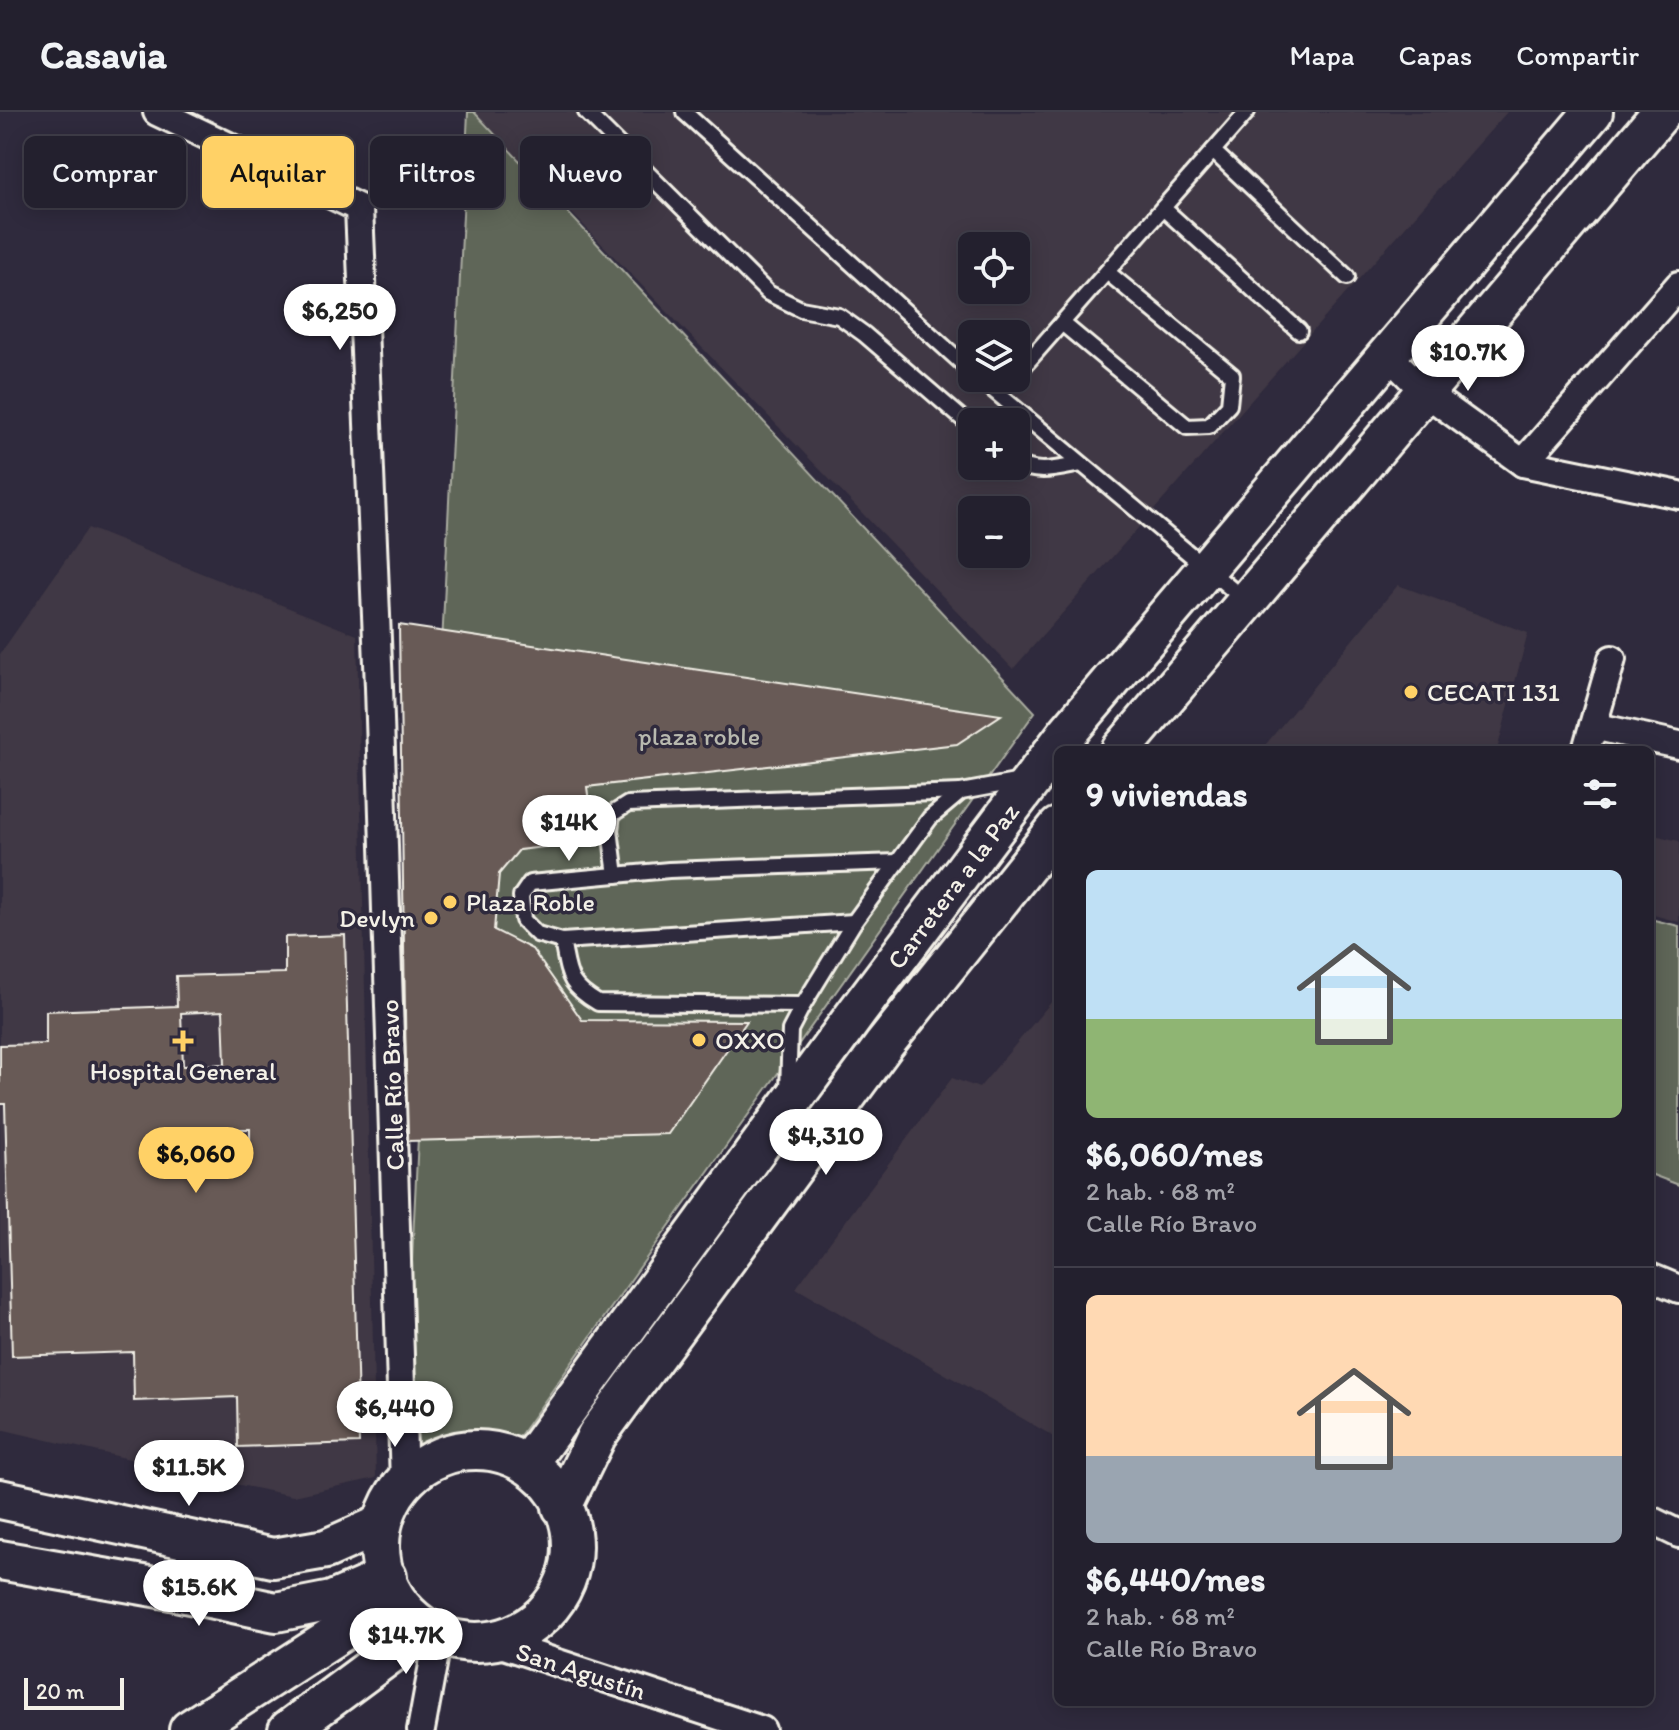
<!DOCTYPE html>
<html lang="es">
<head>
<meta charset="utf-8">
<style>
	:root { --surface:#23202e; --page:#2b2836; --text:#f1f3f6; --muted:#a3a3aa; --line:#403e4a; --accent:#ffd166 }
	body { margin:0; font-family:Itim,sans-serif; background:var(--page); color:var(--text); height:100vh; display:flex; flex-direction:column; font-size:30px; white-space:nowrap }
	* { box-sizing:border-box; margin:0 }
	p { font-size:26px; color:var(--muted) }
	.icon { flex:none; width:44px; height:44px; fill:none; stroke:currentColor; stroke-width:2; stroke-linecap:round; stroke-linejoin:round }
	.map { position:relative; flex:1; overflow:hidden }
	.panel { position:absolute; left:1054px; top:634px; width:600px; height:960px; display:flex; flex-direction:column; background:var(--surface); border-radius:12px; box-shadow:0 4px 20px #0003,0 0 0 2px var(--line) }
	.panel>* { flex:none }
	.top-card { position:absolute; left:24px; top:24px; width:760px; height:72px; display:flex; gap:16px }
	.tools { position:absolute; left:958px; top:120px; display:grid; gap:16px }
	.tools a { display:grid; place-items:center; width:72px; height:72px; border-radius:12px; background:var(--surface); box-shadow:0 4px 20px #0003,0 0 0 2px var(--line); font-size:40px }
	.scale { position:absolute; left:24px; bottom:20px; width:100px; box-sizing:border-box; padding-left:8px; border:4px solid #f4f1e8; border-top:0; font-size:22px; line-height:28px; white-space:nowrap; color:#f4f1e8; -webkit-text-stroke:6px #2f2a3d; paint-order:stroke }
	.price { position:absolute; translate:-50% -68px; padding:0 18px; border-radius:28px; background:#fff; color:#222; font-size:26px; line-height:52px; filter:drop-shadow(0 2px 4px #0008) }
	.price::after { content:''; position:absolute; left:50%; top:48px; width:24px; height:18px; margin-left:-12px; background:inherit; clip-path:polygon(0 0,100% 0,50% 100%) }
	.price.on { background:var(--accent); color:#111 }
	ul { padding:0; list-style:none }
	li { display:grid; align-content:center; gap:16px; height:424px; padding:0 32px }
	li+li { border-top:2px solid var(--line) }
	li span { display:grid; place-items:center; height:248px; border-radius:12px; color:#555 }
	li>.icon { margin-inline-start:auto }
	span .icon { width:144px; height:144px; fill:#fffc; stroke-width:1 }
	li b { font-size:34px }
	h2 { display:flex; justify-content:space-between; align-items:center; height:96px; padding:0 32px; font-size:34px }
	.tag { padding:0 28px; border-radius:12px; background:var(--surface); box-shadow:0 4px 20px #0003,0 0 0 2px var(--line); font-size:28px; line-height:72px }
	.tag.on { background:var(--accent); color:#111 }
	header { display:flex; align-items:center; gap:48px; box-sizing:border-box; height:112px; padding:0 40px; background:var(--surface); border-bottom:2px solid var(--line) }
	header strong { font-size:38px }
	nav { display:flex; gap:44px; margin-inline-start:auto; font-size:28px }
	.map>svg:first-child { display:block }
</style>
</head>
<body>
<header>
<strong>Casavia</strong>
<nav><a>Mapa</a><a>Capas</a><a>Compartir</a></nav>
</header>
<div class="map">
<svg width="1679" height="1618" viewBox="0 0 1679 1618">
	<rect width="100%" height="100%" fill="#2f2a3d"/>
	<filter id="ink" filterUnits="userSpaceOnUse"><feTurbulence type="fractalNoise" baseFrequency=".0125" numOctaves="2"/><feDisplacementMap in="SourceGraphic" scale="16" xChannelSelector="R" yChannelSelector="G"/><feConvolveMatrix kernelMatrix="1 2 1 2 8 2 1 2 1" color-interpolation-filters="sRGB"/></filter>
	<g filter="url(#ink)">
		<g fill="#403844" fill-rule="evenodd">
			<path d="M474 0H1507L1013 557ZM972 134H1016V178H972ZM972 222H1016V266H972ZM972 310H1016V354H972ZM972 398H1016V442H972Z"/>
			<path d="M88 416 357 523 376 1366 293 1384 235 1372 165 1375 164 1355 0 1317V542Z"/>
			<path d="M1398 473 1528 521 1497 638H1261Z"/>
			<path d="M1650 722 1679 729V810L1650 802Z"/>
			<path d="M1058 882V1327L796 1176 952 966 979 976Z"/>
		</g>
		<g fill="#5f6659" stroke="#aaaca0" stroke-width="2">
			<path d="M468 0H474L1035 600 519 1325 403 1333Z"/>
			<path d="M1650 807 1679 814V1073L1650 1062Z"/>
		</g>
		<g fill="#675a56" stroke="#f4f1e8" stroke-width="2" fill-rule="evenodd">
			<path d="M399 513 1001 603 957 632 587 675 594 729 519 738 499 762 494 818 532 837 582 908 747 909 668 1022 407 1029Z"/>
			<path d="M345 823 359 1331 238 1335 237 1285 134 1289 133 1240 12 1244 5 992H0V933L46 932V899L177 894 176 864 285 861V825ZM223 899 225 952 183 954 181 901ZM233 1017H250V1030L234 1031Z"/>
		</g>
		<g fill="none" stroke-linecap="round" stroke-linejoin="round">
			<g stroke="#f4f1e8" stroke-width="20">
				<g id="lane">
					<path d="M586 0 768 181 801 197 839 204 864 222 972 315"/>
					<path d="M684 0 972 260"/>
					<path d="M1213 39 1347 165"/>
					<path d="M1163 96 1299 219"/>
					<path d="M1062 211 1187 315 1209 314 1229 293 1232 263 1107 160"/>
					<path d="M1016 263 1247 0"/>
					<path d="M979 266 1247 490"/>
					<path d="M1016 350C1036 364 1059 356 1081 352"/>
					<path d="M616 763 610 718 612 702 628 692 961 680"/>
					<path d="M854 810 562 829 537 822 523 808 521 784 530 771 669 758 898 750"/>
					<path d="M562 829C569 862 566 872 598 891L803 893"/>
					<path d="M788 978 790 918 803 893 854 810 930 706 961 680 1021 669"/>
				</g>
			</g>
			<g stroke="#f4f1e8" stroke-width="32">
				<g id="street">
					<path d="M157 0 359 96 379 575 404 1371"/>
					<path d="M1387 242 1426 281 1523 351 1679 383"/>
					<path d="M1523 351 1679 173"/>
					<path d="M1593 614 1679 633"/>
					<path d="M1586 638 1612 547"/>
					<path d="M1650 1165 1679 1177"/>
					<path d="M1650 1408 1679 1422"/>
					<path d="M491 1529 762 1618"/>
					<path d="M421 1618 439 1520"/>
				</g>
			</g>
			<g stroke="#f4f1e8" stroke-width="44">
				<g id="secondary">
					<path d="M1121 638 1662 0"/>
					<circle cx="476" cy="1434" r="96"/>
					<path d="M528 1351 857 900 1068 620 1593 0"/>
					<path d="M0 1387 273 1446 326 1437 380 1413"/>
					<path d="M562 1395 597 1323 884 933 1058 715"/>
					<path d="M0 1448 166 1477 276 1500 332 1489 387 1465"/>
					<path d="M189 1618 394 1486"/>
					<path d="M288 1618 424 1517"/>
				</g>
			</g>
			<use href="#lane" stroke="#2f2a3d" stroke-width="14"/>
			<use href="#street" stroke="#2f2a3d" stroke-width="26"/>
			<use href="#secondary" stroke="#2f2a3d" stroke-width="38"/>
		</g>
	</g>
	<g fill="#ffd166" stroke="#2f2a3d" stroke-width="3">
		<circle cx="1411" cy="580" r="8"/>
		<circle cx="450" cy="790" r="8"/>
		<circle cx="431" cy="806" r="8"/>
		<circle cx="699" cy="928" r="8"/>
		<path d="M179 917h8v8h8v8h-8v8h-8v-8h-8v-8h8z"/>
	</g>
	<g text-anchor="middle" stroke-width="7" stroke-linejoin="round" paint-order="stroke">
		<g font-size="26" fill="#f4f1e8" stroke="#2f2a3d" text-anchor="start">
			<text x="1427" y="589">CECATI 131</text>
			<text x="466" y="799">Plaza Roble</text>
			<text x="415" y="815" text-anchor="end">Devlyn</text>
			<text x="715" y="937">OXXO</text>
			<text x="183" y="968" text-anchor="middle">Hospital General</text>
		</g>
		<g font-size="26" fill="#b8b9af" stroke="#2f2a3d">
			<text x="699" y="633">plaza roble</text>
		</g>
		<g font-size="26" fill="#f4f1e8" stroke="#2f2a3d">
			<text transform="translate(953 774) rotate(-53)" y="9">Carretera a la Paz</text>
			<text transform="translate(392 973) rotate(-92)" y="9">Calle Río Bravo</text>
			<text transform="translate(581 1559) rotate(18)" y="9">San Agustín</text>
		</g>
	</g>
</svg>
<div class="tools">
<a><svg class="icon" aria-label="locate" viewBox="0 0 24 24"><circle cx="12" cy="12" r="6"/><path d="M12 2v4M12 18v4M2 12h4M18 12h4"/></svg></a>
<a><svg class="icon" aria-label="layers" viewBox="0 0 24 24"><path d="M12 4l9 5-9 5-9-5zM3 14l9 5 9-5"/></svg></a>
<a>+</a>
<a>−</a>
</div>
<div class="scale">20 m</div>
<b class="price" style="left:340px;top:240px">$6,250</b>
<b class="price" style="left:1468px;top:281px">$10.7K</b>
<b class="price" style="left:569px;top:751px">$14K</b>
<b class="price" style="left:826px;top:1065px">$4,310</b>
<b class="price on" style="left:196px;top:1083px">$6,060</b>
<b class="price" style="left:395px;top:1337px">$6,440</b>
<b class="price" style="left:189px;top:1396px">$11.5K</b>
<b class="price" style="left:199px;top:1516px">$15.6K</b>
<b class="price" style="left:406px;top:1564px">$14.7K</b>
<div class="top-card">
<a class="tag">Comprar</a>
<a class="tag on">Alquilar</a>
<a class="tag">Filtros</a>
<a class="tag">Nuevo</a>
</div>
<section class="panel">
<h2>9 viviendas<svg class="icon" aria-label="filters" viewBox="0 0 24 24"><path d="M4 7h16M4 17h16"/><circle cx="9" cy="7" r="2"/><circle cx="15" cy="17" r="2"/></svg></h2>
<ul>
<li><span style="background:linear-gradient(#bfe0f5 60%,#8fb573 0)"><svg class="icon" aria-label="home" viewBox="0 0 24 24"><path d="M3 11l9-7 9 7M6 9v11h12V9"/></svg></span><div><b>$6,060/mes</b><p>2 hab. · 68 m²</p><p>Calle Río Bravo</p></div></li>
<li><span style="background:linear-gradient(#ffd9b3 65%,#9aa5b1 0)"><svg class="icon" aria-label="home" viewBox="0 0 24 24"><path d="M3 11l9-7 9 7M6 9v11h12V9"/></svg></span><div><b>$6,440/mes</b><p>2 hab. · 68 m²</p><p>Calle Río Bravo</p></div></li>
</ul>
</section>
</div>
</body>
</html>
